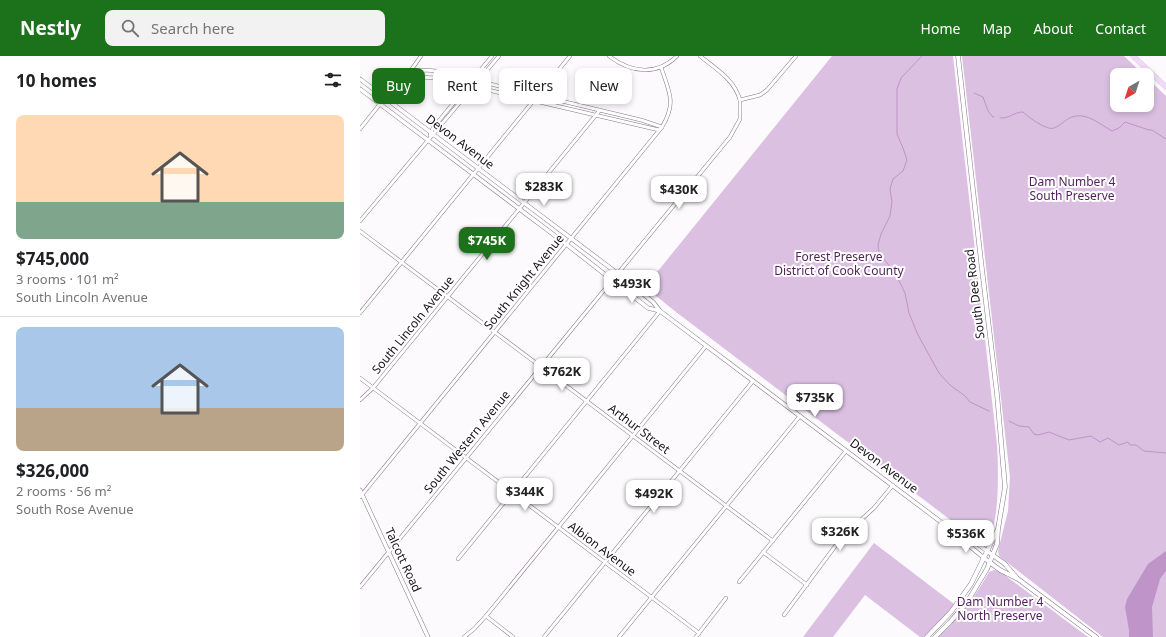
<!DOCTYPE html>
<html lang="en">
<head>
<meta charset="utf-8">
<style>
	:root { --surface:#fff; --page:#f2f2f2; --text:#202124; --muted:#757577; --line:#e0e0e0; --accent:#1c711b }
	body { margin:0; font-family:"Noto Sans",sans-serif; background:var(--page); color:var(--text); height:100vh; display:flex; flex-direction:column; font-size:15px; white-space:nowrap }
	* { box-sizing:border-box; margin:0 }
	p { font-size:13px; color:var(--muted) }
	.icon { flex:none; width:22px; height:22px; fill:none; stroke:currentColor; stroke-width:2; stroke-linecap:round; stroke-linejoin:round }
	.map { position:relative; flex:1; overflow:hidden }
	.details { display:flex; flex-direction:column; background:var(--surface); width:360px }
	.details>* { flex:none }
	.guide { position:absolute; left:12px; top:12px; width:380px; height:36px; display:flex; gap:8px }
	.needle { width:26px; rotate:219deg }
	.fabs { position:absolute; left:750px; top:12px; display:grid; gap:8px }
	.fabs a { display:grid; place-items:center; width:44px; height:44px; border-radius:8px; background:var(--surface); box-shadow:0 2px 6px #0003; font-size:20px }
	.price { position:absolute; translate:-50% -34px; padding:0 9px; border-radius:8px; background:#fff; color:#222; font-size:13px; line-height:26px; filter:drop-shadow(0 1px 2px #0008) }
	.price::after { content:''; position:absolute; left:50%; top:24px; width:12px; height:9px; margin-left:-6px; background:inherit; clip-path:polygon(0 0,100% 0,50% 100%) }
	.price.current { background:var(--accent); color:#fff }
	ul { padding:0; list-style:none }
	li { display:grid; align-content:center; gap:8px; height:212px; padding:0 16px }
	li+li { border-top:1px solid var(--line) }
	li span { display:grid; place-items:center; height:124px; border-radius:8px; color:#555 }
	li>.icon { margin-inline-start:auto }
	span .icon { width:72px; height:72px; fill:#fffc; stroke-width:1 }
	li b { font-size:17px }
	h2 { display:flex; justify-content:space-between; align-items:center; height:48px; padding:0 16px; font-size:17px }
	.chip { padding:0 14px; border-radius:8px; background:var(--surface); box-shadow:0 2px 6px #0003; font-size:14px; line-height:36px }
	.chip.current { background:var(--accent); color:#fff }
	header { display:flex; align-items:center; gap:24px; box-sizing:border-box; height:56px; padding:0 20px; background:var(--accent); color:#fff }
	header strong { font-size:19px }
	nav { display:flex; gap:22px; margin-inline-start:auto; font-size:14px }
	.search { width:280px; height:36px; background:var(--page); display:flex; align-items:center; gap:10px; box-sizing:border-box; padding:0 14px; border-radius:8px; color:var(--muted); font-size:15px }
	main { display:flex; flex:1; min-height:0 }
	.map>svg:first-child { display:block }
</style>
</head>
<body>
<header>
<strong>Nestly</strong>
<div class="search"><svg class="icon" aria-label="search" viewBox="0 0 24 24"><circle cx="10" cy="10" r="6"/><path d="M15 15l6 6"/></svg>Search here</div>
<nav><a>Home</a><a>Map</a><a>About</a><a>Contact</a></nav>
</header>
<main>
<section class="details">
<h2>10 homes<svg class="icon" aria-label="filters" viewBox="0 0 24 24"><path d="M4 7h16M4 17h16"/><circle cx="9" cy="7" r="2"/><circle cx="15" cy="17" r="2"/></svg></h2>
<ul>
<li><span style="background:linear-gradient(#ffd9b3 70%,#7fa58c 0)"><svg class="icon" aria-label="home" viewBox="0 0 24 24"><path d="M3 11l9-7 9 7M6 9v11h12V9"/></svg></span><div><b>$745,000</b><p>3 rooms · 101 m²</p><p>South Lincoln Avenue</p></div></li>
<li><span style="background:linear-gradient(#a9c7e8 65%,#b9a48a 0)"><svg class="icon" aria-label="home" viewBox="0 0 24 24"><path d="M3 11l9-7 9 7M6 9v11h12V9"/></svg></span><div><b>$326,000</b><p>2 rooms · 56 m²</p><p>South Rose Avenue</p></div></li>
</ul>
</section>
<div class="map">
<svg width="806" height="581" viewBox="0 0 806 581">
	<rect width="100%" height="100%" fill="#fcfafd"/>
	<g fill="#dbc0e2">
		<path d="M472 0H593L637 389C638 407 641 475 625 485L617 484 316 256 285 231Z"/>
		<path d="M602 0H764L784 19H757V49H787V22L806 40V581H743L639 500 638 495 648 455 650 421Z"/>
		<path d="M514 487 594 548 583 562 564 581H560L505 539 473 581H443Z"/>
		<path d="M634 514 639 515 728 581H578C600 562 615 541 629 516Z"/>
	</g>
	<path fill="#bf94c9" d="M806 495V515L800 523 792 551 793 581H769V574L765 551 767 543 788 508Z"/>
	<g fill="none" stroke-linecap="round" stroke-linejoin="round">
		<g stroke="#bf94c9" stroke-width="1">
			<path d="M562 0 541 22 537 33V78L543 92 547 104 543 115 533 123 530 133 532 146 530 160 521 178 518 189 519 197 535 217 545 237 549 257 558 279 579 317 590 329 605 340 610 346 629 355"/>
			<path d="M614 37 623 41 628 55 633 61H634"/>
			<path d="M640 62C649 63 654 56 663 56 668 61 687 75 694 72 702 69 707 61 716 60 729 58 741 69 752 75L759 72 765 66 789 74H792L806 83"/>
			<path d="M649 365 659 370 669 371 674 378 678 379 689 376 709 384 731 380 740 386 748 382 759 389 768 386 770 389H776L784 395 806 397"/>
		</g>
		<g stroke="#847886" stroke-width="4">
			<g id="minor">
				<path d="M249 0C271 17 297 20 317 0"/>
				<path d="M340 0C356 13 374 23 380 44"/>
				<path d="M51 23 49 17 61 0"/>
				<path d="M23 42C33 20 52 12 76 15L281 64 302 71"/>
				<path d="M0 73 20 48 41 28 51 23 58 21 77 22 299 74"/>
				<path d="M70 79 73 72 132 0"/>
				<path d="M0 165 139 0"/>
				<path d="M0 175 413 485"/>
				<path d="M0 257 210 0"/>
				<path d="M0 322 339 577"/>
				<path d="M0 344 13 332 240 54"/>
				<path d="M0 441 302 71C317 46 309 36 301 11"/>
				<path d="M403 496 447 529"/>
				<path d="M98 503 300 255"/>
				<path d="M379 526 486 395"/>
				<path d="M0 531 370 81 380 63V44L400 39 407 34 436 0"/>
				<path d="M424 559 482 481 514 452 533 429"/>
				<path d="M126 560 153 581"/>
				<path d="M104 581 114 573 126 560 346 290"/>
				<path d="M184 581 393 325"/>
				<path d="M259 581 440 360"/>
				<path d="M336 581 366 542"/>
			</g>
		</g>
		<g stroke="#847886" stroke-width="4.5">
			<g id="tertiary">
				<path d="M0 23 257 217 293 246 300 255 601 481 612 492 624 502"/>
				<path d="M0 33 206 188 288 252 300 255"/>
				<path d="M0 434 68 581"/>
				<path d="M602 481 615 486 627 495"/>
			</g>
		</g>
		<g stroke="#847886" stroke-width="5">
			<g id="secondary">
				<path d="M627 495 645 508 656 521"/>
				<path d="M624 502 640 514 658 523 736 581"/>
				<path d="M567 581 591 556 611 528 637 475"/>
				<path d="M575 581 590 566 606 548 627 513 637 488 638 473 645 431 637 338 621 205 598 0"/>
			</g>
		</g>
		<g stroke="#d5d4d5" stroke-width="5.5">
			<path id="primary" d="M773 0 806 31"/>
		</g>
		<use href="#minor" stroke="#fff" stroke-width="3"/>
		<use href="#tertiary" stroke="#fff" stroke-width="3.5"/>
		<use href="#secondary" stroke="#fff" stroke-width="4"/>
		<use href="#primary" stroke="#f4d9fb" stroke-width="4.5"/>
	</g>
	<g text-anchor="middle" stroke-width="4" stroke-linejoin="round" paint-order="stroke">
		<g font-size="12" fill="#161217" stroke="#fff">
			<text transform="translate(100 86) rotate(37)" y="4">Devon Avenue</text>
			<text transform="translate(164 226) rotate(-51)" y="4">South Knight Avenue</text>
			<text transform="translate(615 238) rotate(-97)" y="4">South Dee Road</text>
			<text transform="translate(53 269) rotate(-51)" y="4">South Lincoln Avenue</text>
			<text transform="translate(279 373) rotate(37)" y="4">Arthur Street</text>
			<text transform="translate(107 386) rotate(-51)" y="4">South Western Avenue</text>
			<text transform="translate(524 410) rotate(37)" y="4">Devon Avenue</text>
			<text transform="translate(242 493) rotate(37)" y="4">Albion Avenue</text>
			<text transform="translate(43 504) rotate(65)" y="4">Talcott Road</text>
		</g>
		<g font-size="12" fill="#521e5e" stroke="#fff">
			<text x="712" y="130">Dam Number 4<tspan x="712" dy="14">South Preserve</tspan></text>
			<text x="479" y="205">Forest Preserve<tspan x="479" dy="14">District of Cook County</tspan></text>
			<text x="640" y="550">Dam Number 4<tspan x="640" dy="14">North Preserve</tspan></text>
		</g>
	</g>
</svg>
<div class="fabs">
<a><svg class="needle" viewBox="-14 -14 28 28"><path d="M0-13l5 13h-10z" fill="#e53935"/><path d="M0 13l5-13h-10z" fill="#757577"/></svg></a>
</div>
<b class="price" style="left:184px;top:151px">$283K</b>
<b class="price" style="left:319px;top:154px">$430K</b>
<b class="price current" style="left:127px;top:205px">$745K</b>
<b class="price" style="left:272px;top:248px">$493K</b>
<b class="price" style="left:202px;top:336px">$762K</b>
<b class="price" style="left:455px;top:362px">$735K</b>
<b class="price" style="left:165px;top:456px">$344K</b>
<b class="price" style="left:294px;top:458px">$492K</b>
<b class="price" style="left:480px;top:496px">$326K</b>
<b class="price" style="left:606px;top:498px">$536K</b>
<div class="guide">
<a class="chip current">Buy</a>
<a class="chip">Rent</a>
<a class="chip">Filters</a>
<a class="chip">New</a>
</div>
</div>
</main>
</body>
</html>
